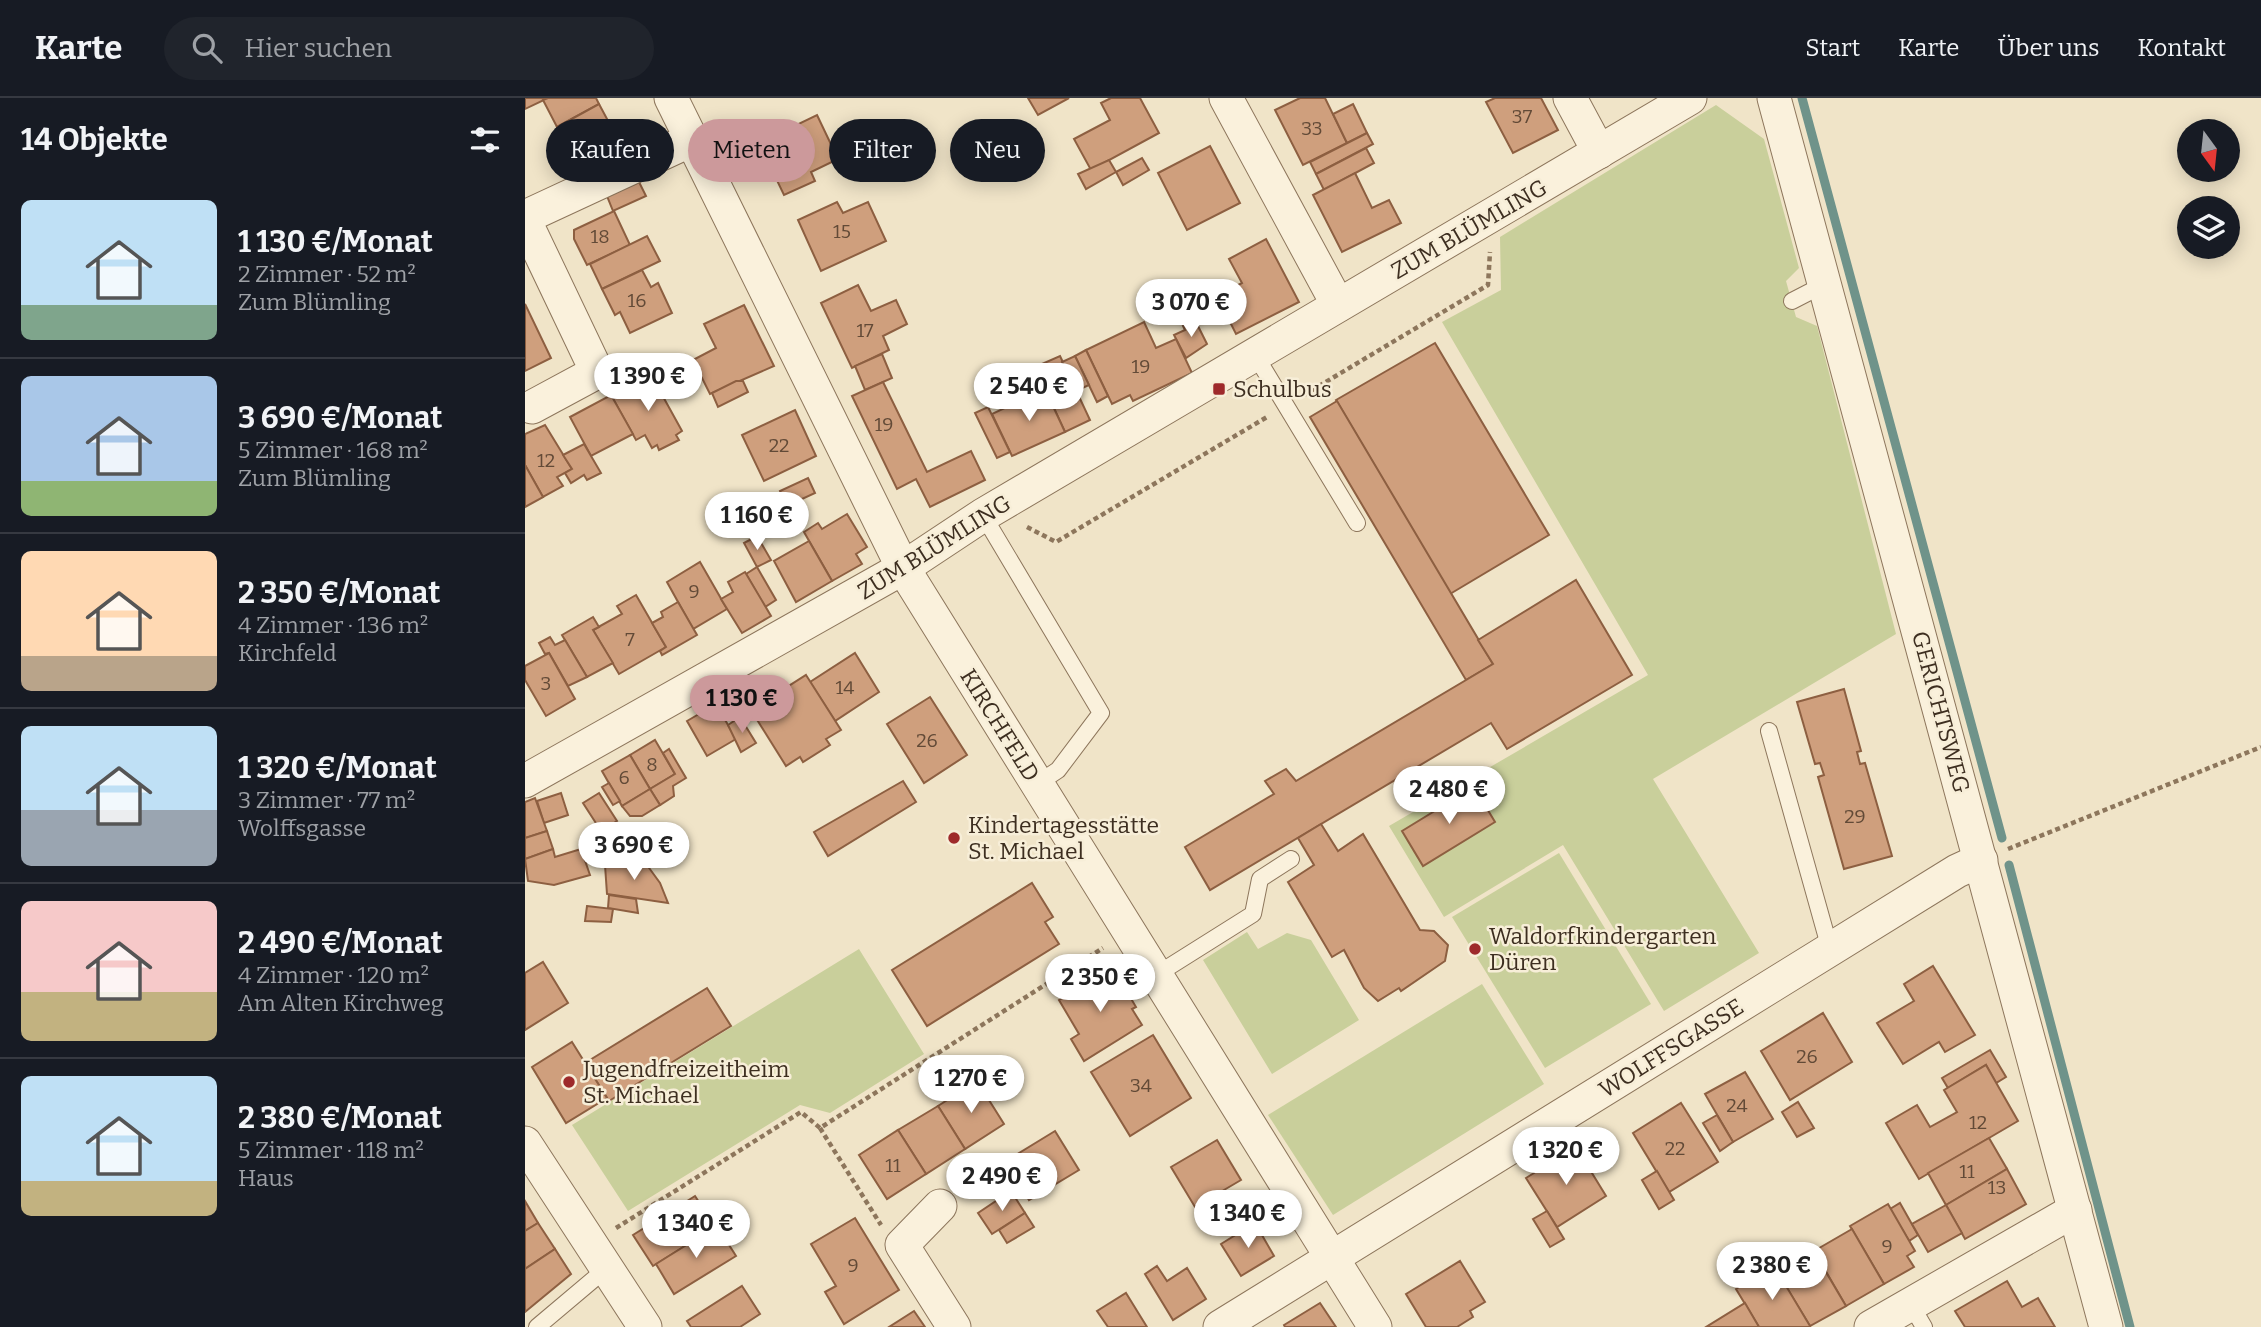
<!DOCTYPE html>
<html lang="de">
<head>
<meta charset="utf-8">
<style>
	:root { --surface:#171b24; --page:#20242c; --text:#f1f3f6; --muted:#9ea1a6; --line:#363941; --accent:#cc999b }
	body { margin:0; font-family:Bitter,serif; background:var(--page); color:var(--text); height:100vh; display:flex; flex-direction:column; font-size:26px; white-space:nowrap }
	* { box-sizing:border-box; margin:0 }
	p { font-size:23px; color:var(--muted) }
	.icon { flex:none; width:38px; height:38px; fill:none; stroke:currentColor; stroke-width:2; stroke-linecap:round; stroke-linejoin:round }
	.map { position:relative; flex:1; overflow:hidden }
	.drawer { display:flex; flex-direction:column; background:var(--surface); width:525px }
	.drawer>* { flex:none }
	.top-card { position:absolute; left:21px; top:21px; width:665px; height:63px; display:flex; gap:14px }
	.needle { width:46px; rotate:165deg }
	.buttons { position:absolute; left:1652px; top:21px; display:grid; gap:14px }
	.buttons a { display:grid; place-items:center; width:63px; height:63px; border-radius:50%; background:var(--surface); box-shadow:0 4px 18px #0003; font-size:35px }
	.price { position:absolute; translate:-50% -60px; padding:0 16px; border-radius:24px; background:#fff; color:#222; font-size:23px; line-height:46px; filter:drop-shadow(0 2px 4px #0008) }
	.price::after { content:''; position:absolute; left:50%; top:42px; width:21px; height:16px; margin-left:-10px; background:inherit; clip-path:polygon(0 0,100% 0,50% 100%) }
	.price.on { background:var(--accent); color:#111 }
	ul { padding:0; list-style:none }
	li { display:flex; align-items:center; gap:21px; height:175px; padding:0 21px }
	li+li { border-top:2px solid var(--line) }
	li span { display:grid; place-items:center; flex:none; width:196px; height:140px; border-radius:10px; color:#555 }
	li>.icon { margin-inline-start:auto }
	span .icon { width:84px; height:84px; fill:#fffc; stroke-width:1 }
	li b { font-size:30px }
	h2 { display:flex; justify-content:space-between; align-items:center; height:84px; padding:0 21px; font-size:30px }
	.pill { padding:0 24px; border-radius:32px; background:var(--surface); box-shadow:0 4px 18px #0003; font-size:24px; line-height:63px }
	.pill.on { background:var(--accent); color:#111 }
	header { display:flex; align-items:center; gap:42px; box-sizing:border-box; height:98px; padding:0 35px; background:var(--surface); border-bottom:2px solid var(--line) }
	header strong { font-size:33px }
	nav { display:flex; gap:38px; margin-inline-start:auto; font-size:24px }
	.search { width:490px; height:63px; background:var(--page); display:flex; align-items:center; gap:18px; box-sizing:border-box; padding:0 24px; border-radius:38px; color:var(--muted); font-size:26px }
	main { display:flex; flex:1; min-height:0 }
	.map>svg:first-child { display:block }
</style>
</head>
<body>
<header>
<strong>Karte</strong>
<div class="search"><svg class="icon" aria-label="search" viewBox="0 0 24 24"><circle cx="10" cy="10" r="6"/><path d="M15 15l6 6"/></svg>Hier suchen</div>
<nav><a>Start</a><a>Karte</a><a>Über uns</a><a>Kontakt</a></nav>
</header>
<main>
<section class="drawer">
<h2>14 Objekte<svg class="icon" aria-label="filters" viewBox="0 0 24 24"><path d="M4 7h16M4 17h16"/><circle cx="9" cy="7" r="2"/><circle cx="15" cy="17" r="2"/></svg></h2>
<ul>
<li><span style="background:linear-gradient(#bfe0f5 75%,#7fa58c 0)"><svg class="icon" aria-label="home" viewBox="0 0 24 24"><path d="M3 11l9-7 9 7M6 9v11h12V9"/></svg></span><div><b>1 130 €/Monat</b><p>2 Zimmer · 52 m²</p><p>Zum Blümling</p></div></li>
<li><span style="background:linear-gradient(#a9c7e8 75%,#8fb573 0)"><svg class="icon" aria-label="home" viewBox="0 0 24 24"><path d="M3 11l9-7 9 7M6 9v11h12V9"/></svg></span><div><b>3 690 €/Monat</b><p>5 Zimmer · 168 m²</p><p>Zum Blümling</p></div></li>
<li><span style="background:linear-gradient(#ffd9b3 75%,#b9a48a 0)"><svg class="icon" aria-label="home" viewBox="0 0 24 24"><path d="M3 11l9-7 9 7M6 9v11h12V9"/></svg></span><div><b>2 350 €/Monat</b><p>4 Zimmer · 136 m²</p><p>Kirchfeld</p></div></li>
<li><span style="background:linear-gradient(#bfe0f5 60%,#9aa5b1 0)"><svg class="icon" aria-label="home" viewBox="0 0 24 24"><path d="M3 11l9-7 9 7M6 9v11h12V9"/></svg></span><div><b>1 320 €/Monat</b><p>3 Zimmer · 77 m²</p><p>Wolffsgasse</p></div></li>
<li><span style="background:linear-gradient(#f6c9c9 65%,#c2b280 0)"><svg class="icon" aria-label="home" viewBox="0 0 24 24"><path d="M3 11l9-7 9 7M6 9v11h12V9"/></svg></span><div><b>2 490 €/Monat</b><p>4 Zimmer · 120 m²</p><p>Am Alten Kirchweg</p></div></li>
<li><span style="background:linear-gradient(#bfe0f5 75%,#c2b280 0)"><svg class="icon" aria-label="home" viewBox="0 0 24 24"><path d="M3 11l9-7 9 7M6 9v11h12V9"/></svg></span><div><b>2 380 €/Monat</b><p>5 Zimmer · 118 m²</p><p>Haus</p></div></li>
</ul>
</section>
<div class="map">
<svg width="1736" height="1229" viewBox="0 0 1736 1229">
	<rect width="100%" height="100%" fill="#f0e4c8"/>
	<g fill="#c9cf9b">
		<path d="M1191 7 1239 41 1274 170 1261 183 1271 219 1292 228 1371 536 1128 681 1234 855 1139 913 1038 747 919 819 864 728 1123 577 917 224 976 192 975 139Z"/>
		<path d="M1034 755 1126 906 1020 970 927 819Z"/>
		<path d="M722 834 733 851 762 835 786 842 834 922 747 976 678 862Z"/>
		<path d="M334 851 399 956 305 1015 275 1007 103 1113 47 1027Z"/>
		<path d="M957 886 1019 986 808 1117 743 1017Z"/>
	</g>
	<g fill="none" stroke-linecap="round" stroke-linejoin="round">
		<g stroke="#6f938a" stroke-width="9">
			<path d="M1277 0 1477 740"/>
			<path d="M1484 767 1605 1229"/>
		</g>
	</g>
	<g fill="#cf9f7d" stroke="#8d5f41" stroke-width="2">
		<path d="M0 0H23L0 11Z"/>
		<path d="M23 0H71L74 6 32 29 18 2Z"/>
		<path d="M503 0H544L513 17Z"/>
		<path d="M586 0H615L634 35 566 72 549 41 585 22 576 5Z"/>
		<path d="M775 0H800L822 45 778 67 750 12Z"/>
		<path d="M1016 0 1033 32 988 55 961 4 970 0Z"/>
		<path d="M74 6 89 34 46 56 32 29Z"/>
		<path d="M828 6 842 35 822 45 808 16Z"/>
		<path d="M292 17 313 61 286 74 290 83 259 97 234 45Z"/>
		<path d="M842 35 848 46 791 76 785 64Z"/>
		<path d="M685 48 715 105 662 132 633 75Z"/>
		<path d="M336 50 344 68 321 79 313 61Z"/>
		<path d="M841 50 849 65 799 92 791 76Z"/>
		<path d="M617 60 624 72 598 87 591 74Z"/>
		<path d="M584 62 591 74 561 91 553 76Z"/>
		<path d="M830 75 847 110 864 102 876 125 817 154 788 97Z"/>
		<path d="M114 84 121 98 88 113 82 98Z"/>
		<path d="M312 104 318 115 343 104 361 143 296 173 273 122Z"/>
		<path d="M89 113 105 147 62 167 49 141V132Z"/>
		<path d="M122 138 135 163 77 191 65 166Z"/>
		<path d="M741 141 774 204 711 236 692 198 717 185 704 161Z"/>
		<path d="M117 172 126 189 133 185 147 215 105 235 95 214 90 217 77 191Z"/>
		<path d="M333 187 346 213 371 202 382 226 358 238 364 252 327 270 296 205Z"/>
		<path d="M0 206 26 260 0 273Z"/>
		<path d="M219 207 249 268 185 296 168 262 191 250 179 226Z"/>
		<path d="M670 222 682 246 661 260 649 237 660 232 658 228Z"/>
		<path d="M619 224 631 250 651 241 667 275 608 303 605 297 587 306 561 252Z"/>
		<path d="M910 245 1024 437 925 496 811 302Z"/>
		<path d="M561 252 583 298 572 304 550 258Z"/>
		<path d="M357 256 367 280 340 292 330 268Z"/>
		<path d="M535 258 565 322 540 334 510 269Z"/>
		<path d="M550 258 564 287 551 293 537 264Z"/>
		<path d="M125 275 157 333 151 337 154 342 134 352 132 347 127 350 120 337 111 342 86 297Z"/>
		<path d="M211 283H218L223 294 193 309 187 295Z"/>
		<path d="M358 284 402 374 446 353 460 382 405 409 391 381 372 391 327 298Z"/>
		<path d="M520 291 540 334 487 358 467 316Z"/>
		<path d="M86 297 108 336 66 358 45 319Z"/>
		<path d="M812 303 968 566 941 582 785 319Z"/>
		<path d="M463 309 485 354 472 360 450 315Z"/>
		<path d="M270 312 291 358 239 383 217 337Z"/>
		<path d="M20 327 47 371 32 379 38 388 18 399 0 367V336Z"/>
		<path d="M59 346 76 375 62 382 59 377 46 385 40 375 47 371 38 357Z"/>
		<path d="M0 367 18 399 0 409Z"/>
		<path d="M283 380 290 395 262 408 255 393Z"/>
		<path d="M222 416 227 427 214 434 209 422Z"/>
		<path d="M322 416 342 449 331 456 337 466 307 483 279 434 293 425 297 431Z"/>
		<path d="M232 438 246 462 232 469 219 445Z"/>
		<path d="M284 443 307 483 271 504 249 463Z"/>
		<path d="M175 464 202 511 168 531 142 484Z"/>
		<path d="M232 469 251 502 240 509 221 476Z"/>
		<path d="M220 474 246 518 217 535 196 501 208 494 203 484Z"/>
		<path d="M1051 482 1107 577 982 651 966 625 685 792 660 749 749 696 740 683 761 671 771 683 968 566 953 542Z"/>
		<path d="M111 497 141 549 94 576 68 532 97 516 92 508Z"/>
		<path d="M153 504 172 537 137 557 135 553 141 549 127 525 138 519 136 514Z"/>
		<path d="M68 519 74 529 68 532 88 565 62 579 37 537Z"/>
		<path d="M25 539 30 547 40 542 62 579 43 588 24 555 20 556 14 545Z"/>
		<path d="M24 555 50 601 21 618 0 582V568Z"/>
		<path d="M330 555 354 594 310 623 285 584Z"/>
		<path d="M281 577 316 632 301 641 305 647 278 664 275 659 261 668 226 612Z"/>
		<path d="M1319 591 1336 653 1332 654 1335 666 1340 665 1367 758 1319 771 1293 679 1299 677 1295 665 1290 666 1272 604Z"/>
		<path d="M405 599 442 657 399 685 362 626Z"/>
		<path d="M191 606 211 641 182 658 162 623Z"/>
		<path d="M215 619 231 645 216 654 203 627Z"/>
		<path d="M130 642 150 676 125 691 105 657Z"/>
		<path d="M144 651 161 680 148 688 149 698 135 707 125 691 150 676 138 655Z"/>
		<path d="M105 657 125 691 97 708 77 673Z"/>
		<path d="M378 683 391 704 303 758 289 734Z"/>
		<path d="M84 685 95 703 88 707 77 689Z"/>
		<path d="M949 689 970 724 898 768 877 733Z"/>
		<path d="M125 691 135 707 117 718H105L97 708Z"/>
		<path d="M36 695 43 717 19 725 12 703Z"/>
		<path d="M74 695 92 723 76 733 58 705Z"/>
		<path d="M10 700 22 733 0 740V704Z"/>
		<path d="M796 726 813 753 838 736 895 832 909 833 923 847 920 863 876 893 874 890 853 903 839 890 819 852 807 859 763 784 789 767 773 740Z"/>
		<path d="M22 733 28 751 0 761V740Z"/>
		<path d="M28 751 30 759 56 751 65 777 29 787 3 783 0 761Z"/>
		<path d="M119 763 135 785 143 805 82 796 80 767Z"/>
		<path d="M507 785 528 819 520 824 534 846 402 928 367 872Z"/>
		<path d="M84 797 111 801 113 815 83 810Z"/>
		<path d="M62 808 88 811 86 824 60 823Z"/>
		<path d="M18 864 43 905 0 932V875Z"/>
		<path d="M1408 868 1450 937 1420 954 1414 944 1378 966 1352 925 1389 903 1379 886Z"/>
		<path d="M588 870 611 909 607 911 617 927 559 963 546 941 554 936 534 902Z"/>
		<path d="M182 890 206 928 84 1003 60 965Z"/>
		<path d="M1298 915 1327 964 1265 1002 1236 953Z"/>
		<path d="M628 937 666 1000 605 1038 566 974Z"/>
		<path d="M47 944 82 1000 41 1025 7 969Z"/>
		<path d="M1465 952 1481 979 1471 985 1461 967 1423 990 1417 980Z"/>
		<path d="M1461 967 1493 1023 1394 1081 1361 1025 1392 1007 1405 1029 1432 1014 1419 992Z"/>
		<path d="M1220 974 1248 1021 1208 1044 1180 996Z"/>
		<path d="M452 983 479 1026 440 1051 413 1008Z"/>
		<path d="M1273 1004 1289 1030 1272 1039 1257 1014Z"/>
		<path d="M1156 1005 1193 1064 1144 1094 1108 1035Z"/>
		<path d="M413 1008 440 1051 401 1076 373 1032Z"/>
		<path d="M1192 1017 1208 1044 1195 1053 1178 1025Z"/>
		<path d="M373 1032 401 1076 362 1101 334 1057Z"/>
		<path d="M530 1033 554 1072 504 1102 481 1063Z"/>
		<path d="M1464 1040 1482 1071 1421 1107 1403 1075Z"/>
		<path d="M692 1042 716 1082 670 1109 646 1069Z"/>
		<path d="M1051 1049 1081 1098 1032 1129 1001 1080Z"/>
		<path d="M1482 1071 1501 1106 1440 1141 1421 1107Z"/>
		<path d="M1132 1073 1149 1102 1134 1111 1117 1082Z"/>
		<path d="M486 1093 500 1115 467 1136 453 1115Z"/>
		<path d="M170 1098 190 1129 128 1168 108 1137Z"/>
		<path d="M0 1103 13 1125 0 1133Z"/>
		<path d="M1375 1105 1393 1137 1384 1143 1365 1111Z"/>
		<path d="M1363 1106 1390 1153 1382 1158 1389 1169 1359 1186 1325 1128Z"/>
		<path d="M1421 1107 1437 1135 1403 1154 1387 1126Z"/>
		<path d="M1022 1113 1039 1141 1025 1149 1008 1121Z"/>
		<path d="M500 1115 509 1129 482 1145 474 1132Z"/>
		<path d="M330 1120 374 1192 319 1226 300 1194 311 1188 286 1146Z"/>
		<path d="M13 1125 30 1151 0 1171V1133Z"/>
		<path d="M730 1125 749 1158 716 1178 696 1146Z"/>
		<path d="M192 1128 211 1158 149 1196 131 1166Z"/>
		<path d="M1327 1131 1359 1186 1321 1208 1289 1153Z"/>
		<path d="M30 1151 46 1176 0 1214V1171Z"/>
		<path d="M935 1163 960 1204 945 1213 948 1219 932 1229H901L881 1196Z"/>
		<path d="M1295 1164 1321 1208 1285 1228 1259 1185Z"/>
		<path d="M632 1168 642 1183 662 1170 681 1201 648 1222 620 1176Z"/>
		<path d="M1249 1168 1285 1228 1284 1229H1234L1211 1191Z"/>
		<path d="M1482 1183 1497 1209 1513 1200 1530 1229H1440L1430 1213Z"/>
		<path d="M217 1188 235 1216 215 1229H166L162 1223Z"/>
		<path d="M601 1195 622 1229H583L572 1213Z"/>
		<path d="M795 1205 811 1229H760L759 1227Z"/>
		<path d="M1220 1205 1234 1229H1181Z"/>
		<path d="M389 1213 400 1229H364Z"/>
	</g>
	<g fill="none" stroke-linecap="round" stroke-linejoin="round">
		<g stroke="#8d765c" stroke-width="18">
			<g id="lane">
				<path d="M1267 203 1300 186"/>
				<path d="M729 255 832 425"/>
				<path d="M458 417 576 615 533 672 512 686"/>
				<path d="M1244 633 1305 851"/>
				<path d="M631 877 728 816 735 781 766 761"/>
				<path d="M1385 1205 1399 1229"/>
				<path d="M12 1229 82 1170"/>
			</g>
		</g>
		<g stroke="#8d765c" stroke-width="35">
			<g id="street">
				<path d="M146 0 378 470 850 1229"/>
				<path d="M701 0 813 207"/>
				<path d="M1045 0 1074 54"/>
				<path d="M1249 0 1581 1229"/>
				<path d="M0 119 166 42"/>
				<path d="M0 123 72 274 7 309"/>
				<path d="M0 683 378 470 458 417 1165 0"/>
				<path d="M0 1045 120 1229"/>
				<path d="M415 1108 377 1147 429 1229"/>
				<path d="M695 1229 1432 773 1456 762"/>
				<path d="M1346 1229 1550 1112"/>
			</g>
		</g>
		<g stroke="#8d765c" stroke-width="4.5" stroke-dasharray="5 3.5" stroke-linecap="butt">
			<path d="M779 297 963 187 965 154"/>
			<path d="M502 429 531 444 742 319"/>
			<path d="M1483 751 1736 649"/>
			<path d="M295 1030 356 1127"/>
			<path d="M91 1130 276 1014 295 1030 578 850"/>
		</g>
		<use href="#lane" stroke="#faf1dc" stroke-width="16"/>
		<use href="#street" stroke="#faf1dc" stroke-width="33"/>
	</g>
	<g fill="#9e2a2b" stroke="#f7eed8" stroke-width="2.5">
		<rect x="687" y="284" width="14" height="14" rx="3.5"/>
		<circle cx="429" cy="740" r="7"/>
		<circle cx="950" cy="851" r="7"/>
		<circle cx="44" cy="984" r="7"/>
	</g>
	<g text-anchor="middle" stroke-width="5" stroke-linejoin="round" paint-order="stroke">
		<g font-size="19" fill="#624a37">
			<text x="997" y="25">37</text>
			<text x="787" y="37">33</text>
			<text x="317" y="140">15</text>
			<text x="75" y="145">18</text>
			<text x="112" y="209">16</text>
			<text x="340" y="239">17</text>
			<text x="616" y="275">19</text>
			<text x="359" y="333">19</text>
			<text x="254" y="354">22</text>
			<text x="21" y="369">12</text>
			<text x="169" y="500">9</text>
			<text x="105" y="548">7</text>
			<text x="21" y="592">3</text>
			<text x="320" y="596">14</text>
			<text x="402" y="649">26</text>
			<text x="127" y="673">8</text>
			<text x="99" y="686">6</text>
			<text x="1330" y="725">29</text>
			<text x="1282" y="965">26</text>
			<text x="616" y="994">34</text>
			<text x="1212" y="1014">24</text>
			<text x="1453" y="1031">12</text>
			<text x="1150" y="1057">22</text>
			<text x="368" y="1074">11</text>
			<text x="1442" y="1080">11</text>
			<text x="1472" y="1096">13</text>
			<text x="1362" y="1155">9</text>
			<text x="328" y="1174">9</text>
		</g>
		<g font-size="23" fill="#3d2e20" stroke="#f7eed8">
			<text transform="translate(944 131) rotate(-30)" y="8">ZUM BLÜMLING</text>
			<text transform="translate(409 449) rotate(-32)" y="8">ZUM BLÜMLING</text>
			<text transform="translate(1416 614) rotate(75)" y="8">GERICHTSWEG</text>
			<text transform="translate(475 627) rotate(58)" y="8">KIRCHFELD</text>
			<text transform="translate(1146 950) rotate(-32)" y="8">WOLFFSGASSE</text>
		</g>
		<g font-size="23" fill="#3d2e20" stroke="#f7eed8" text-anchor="start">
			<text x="708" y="299">Schulbus</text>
			<text x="443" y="735">Kindertagesstätte<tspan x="443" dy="26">St. Michael</tspan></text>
			<text x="964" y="846">Waldorfkindergarten<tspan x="964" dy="26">Düren</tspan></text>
			<text x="58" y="979">Jugendfreizeitheim<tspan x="58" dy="26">St. Michael</tspan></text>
		</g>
	</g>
</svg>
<div class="buttons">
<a><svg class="needle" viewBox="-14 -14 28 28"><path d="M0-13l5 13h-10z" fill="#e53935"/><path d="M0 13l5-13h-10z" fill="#9ea1a6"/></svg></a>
<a><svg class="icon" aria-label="layers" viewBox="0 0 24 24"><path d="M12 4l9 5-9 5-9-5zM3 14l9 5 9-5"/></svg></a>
</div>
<b class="price" style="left:666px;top:241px">3 070 €</b>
<b class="price" style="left:123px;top:315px">1 390 €</b>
<b class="price" style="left:504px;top:325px">2 540 €</b>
<b class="price" style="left:232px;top:454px">1 160 €</b>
<b class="price on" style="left:217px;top:637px">1 130 €</b>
<b class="price" style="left:924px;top:728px">2 480 €</b>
<b class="price" style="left:109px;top:784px">3 690 €</b>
<b class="price" style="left:575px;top:916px">2 350 €</b>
<b class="price" style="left:446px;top:1017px">1 270 €</b>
<b class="price" style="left:1041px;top:1089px">1 320 €</b>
<b class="price" style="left:477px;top:1115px">2 490 €</b>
<b class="price" style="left:723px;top:1152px">1 340 €</b>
<b class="price" style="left:171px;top:1162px">1 340 €</b>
<b class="price" style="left:1247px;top:1204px">2 380 €</b>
<div class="top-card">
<a class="pill">Kaufen</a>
<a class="pill on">Mieten</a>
<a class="pill">Filter</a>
<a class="pill">Neu</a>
</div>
</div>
</main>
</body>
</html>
